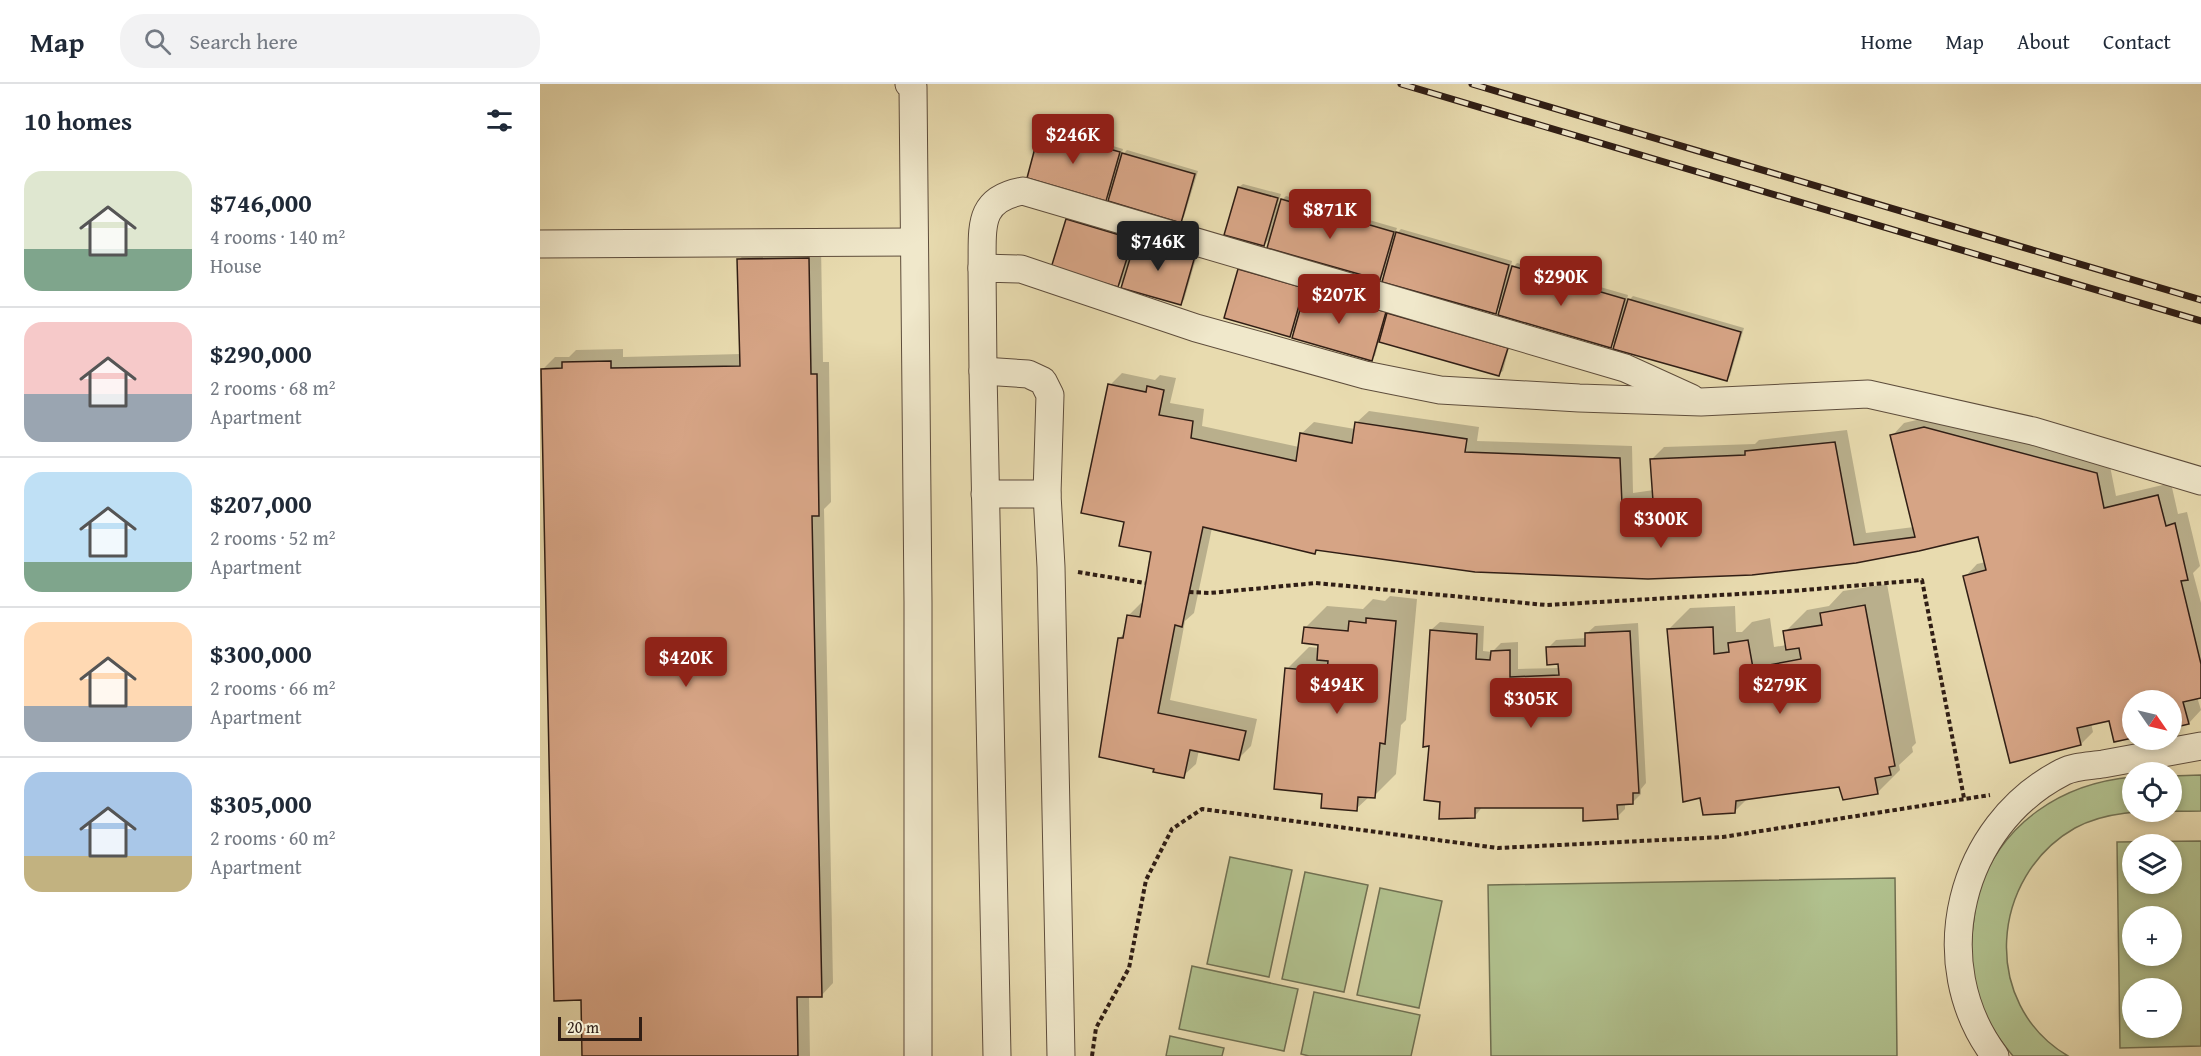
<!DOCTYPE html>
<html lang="en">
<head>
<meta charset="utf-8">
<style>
	:root { --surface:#fff; --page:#f2f2f3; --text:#1f2937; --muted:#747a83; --line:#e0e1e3; --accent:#8f2418 }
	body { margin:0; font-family:"Gentium Book Plus",serif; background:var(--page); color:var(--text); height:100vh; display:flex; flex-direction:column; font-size:22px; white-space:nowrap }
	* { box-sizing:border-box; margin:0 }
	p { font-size:20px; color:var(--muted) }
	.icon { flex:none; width:33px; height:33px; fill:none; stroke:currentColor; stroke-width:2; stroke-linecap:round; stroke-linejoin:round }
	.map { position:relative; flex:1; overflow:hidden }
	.sheet { display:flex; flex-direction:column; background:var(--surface); width:540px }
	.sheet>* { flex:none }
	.needle { width:39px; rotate:124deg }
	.tools { position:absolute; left:1582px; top:606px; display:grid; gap:12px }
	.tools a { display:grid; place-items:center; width:60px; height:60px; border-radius:50%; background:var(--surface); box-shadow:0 3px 9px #0003; font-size:30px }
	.scale { position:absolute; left:18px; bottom:15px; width:84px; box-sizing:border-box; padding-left:6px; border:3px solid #301e15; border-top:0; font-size:16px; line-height:21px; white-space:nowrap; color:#301e15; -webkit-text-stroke:4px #f0e8cb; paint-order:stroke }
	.price { position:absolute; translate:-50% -51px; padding:0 14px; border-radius:6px; background:var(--accent); color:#fff; font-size:20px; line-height:39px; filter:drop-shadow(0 2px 3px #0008) }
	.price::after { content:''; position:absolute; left:50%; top:36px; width:18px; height:14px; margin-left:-9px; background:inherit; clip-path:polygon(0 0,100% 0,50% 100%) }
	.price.selected { background:#222; color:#fff }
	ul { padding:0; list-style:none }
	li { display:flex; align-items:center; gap:18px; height:150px; padding:0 24px }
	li+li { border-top:2px solid var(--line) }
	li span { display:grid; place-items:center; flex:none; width:168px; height:120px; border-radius:18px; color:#555 }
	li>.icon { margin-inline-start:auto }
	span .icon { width:72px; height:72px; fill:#fffc; stroke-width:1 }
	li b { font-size:26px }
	h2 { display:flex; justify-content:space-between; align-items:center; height:72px; padding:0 24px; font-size:26px }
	header { display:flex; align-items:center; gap:36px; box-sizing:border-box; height:84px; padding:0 30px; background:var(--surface); border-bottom:2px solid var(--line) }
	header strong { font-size:28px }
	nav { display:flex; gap:33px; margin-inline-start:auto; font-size:21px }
	.search { width:420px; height:54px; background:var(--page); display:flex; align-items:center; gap:15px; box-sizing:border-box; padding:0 21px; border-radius:24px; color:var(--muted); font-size:22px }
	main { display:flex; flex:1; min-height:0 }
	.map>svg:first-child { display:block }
</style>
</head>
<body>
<header>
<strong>Map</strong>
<div class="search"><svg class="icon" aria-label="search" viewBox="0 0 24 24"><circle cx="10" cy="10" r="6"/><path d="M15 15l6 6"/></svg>Search here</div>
<nav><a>Home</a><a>Map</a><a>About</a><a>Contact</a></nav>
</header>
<main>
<section class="sheet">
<h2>10 homes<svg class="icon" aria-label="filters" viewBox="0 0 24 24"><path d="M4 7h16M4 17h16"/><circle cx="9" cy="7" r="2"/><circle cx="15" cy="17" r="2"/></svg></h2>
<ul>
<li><span style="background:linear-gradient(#dfe7d0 65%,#7fa58c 0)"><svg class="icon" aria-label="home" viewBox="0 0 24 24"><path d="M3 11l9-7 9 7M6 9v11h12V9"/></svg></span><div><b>$746,000</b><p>4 rooms · 140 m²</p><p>House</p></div></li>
<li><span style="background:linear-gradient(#f6c9c9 60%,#9aa5b1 0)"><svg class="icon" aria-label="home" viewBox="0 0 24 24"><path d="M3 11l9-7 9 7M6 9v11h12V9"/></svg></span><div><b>$290,000</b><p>2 rooms · 68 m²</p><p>Apartment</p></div></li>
<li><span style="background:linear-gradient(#bfe0f5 75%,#7fa58c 0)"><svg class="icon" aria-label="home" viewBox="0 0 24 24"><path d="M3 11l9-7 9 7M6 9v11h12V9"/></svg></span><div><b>$207,000</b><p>2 rooms · 52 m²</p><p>Apartment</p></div></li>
<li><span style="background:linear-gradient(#ffd9b3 70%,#9aa5b1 0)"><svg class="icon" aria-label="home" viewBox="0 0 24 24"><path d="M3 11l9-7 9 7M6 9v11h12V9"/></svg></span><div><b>$300,000</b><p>2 rooms · 66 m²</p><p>Apartment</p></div></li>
<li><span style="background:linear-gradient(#a9c7e8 70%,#c2b280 0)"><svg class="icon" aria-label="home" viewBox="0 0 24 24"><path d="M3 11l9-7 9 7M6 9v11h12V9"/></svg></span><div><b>$305,000</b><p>2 rooms · 60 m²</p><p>Apartment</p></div></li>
</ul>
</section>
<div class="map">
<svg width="1661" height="972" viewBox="0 0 1661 972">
	<rect width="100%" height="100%" fill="#e8dbaf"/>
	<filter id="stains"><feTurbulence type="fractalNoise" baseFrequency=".00333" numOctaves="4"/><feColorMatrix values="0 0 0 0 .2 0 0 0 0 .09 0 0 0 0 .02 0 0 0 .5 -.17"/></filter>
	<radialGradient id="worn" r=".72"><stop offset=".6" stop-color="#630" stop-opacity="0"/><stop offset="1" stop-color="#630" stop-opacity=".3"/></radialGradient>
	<g fill="#b1c18e" stroke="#707052" stroke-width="1.5" fill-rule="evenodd">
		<path d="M1661 691V727C1619 728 1573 723 1535 744 1450 792 1440 920 1528 972H1473C1440 934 1426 890 1433 841 1435 830 1435 819 1438 809 1461 739 1522 699 1593 693V728H1632V692Z"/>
		<path d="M1661 757V962L1580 964 1577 758ZM1593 760H1632V800H1593ZM1593 832H1632V872H1593ZM1593 904H1632V944H1593Z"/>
		<path d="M690 773 752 786 729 893 667 880Z"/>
		<path d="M765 788 828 801 804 908 742 895Z"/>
		<path d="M1355 794 1357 972H951L948 801Z"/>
		<path d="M840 804 902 817 879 924 817 911Z"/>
		<path d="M652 882 758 905 744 967 639 945Z"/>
		<path d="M774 908 880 931 871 972H769L761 970Z"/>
		<path d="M630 952 684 964 682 972H626Z"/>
	</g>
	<g fill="#0003">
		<path d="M506 42 583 65 581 72 587 66 658 87 644 133 640 137 572 109 565 115 502 46Z"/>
		<path d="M703 100 741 110 738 120 746 112 857 144 854 152 861 145 972 177 970 187 977 179 1088 211 1086 219 1093 212 1204 244 1190 292 1187 296 1078 255 1071 262 962 221 955 228 847 187 839 195 731 153 724 161 699 103Z"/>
		<path d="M531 132 595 152 593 160 601 152 658 168 644 216 640 220 586 194 578 202 527 136Z"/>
		<path d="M281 162 283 278H289L291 418 284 425 293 899 281 912H269L270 972H44L43 915 3 285 15 273H29L36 266 83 265V273L201 270 199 176 211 163Z"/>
		<path d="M703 182 767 200 764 209 771 202 849 224 846 232 852 226 970 260 963 287 959 290 839 257 835 272 831 275 756 245 749 251 699 186Z"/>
		<path d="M582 289 615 296 620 291 636 294 630 319 664 325 662 342 759 363 761 350 774 338 815 345 816 339 829 327 939 343 937 357 1092 362 1093 409 1114 406 1111 376 1124 363 1215 360 1219 356 1307 346 1326 449 1374 443 1352 352 1364 339 1398 331 1569 377 1576 412 1631 399 1638 430 1647 428 1660 482 1653 489 1661 519V612L1657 613 1661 626 1649 639 1632 643V616H1593V652L1570 635 1551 639 1553 648 1541 660 1425 493 1437 480 1446 478 1439 451 1379 466 778 465 774 468 672 444 654 529 645 537 630 616 717 635 711 662 699 674 659 666 656 680 643 692 579 555 585 548 589 531 601 519 603 520 612 467 586 437 570 301Z"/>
		<path d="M1347 500 1376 659 1372 663 1373 668 1359 681 1360 686 1338 708 1300 701 1208 714 1195 727 1128 546 1150 524 1195 522 1196 548H1202L1212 538 1230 534 1234 563 1247 561 1245 548 1267 526 1289 522 1303 507Z"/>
		<path d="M850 512 877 515 866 636 861 641 856 690 834 712H830L816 725 784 709 747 585 769 563 779 564 780 559 765 544 787 522 823 525 833 515 845 517Z"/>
		<path d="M900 538 944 542 943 567 952 568 961 559 978 558V585L1020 584V579L1008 564 1016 556 1046 554V550L1055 542 1098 539 1106 699 1101 705V710L1093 718 1085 719V725L1077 733 1044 723 943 722 935 732 901 717 890 661 891 546Z"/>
	</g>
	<g fill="#d6a485" stroke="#301e15" stroke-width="1.5">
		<path d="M500 45 580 68 566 117 487 94Z"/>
		<path d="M582 69 655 90 641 139 568 117Z"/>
		<path d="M698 103 738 114 724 162 684 151Z"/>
		<path d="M741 115 854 148 840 196 727 164Z"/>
		<path d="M526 135 593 155 578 203 511 184Z"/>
		<path d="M856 148 969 181 956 230 842 198Z"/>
		<path d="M596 155 655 172 641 221 581 204Z"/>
		<path d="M269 174 271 290H277L279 432H272L282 913H257L258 972H42L41 916 14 917 1 285 22 284V278L71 277V284L200 282 197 175Z"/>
		<path d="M972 182 1085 215 1071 264 958 231Z"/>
		<path d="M698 185 764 204 750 253 684 234Z"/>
		<path d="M766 205 846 228 832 277 752 254Z"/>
		<path d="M1088 215 1201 248 1187 297 1073 265Z"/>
		<path d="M847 229 968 264 959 292 839 258Z"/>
		<path d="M568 300 606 308 607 302 624 306 619 331 653 337 651 354 756 377 760 349 812 359 815 338 927 355 925 368 1080 374 1082 420 1113 417 1110 375 1205 371V367L1295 358 1314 461 1375 453 1350 351 1384 343 1557 389 1564 424 1618 411 1626 442 1635 439 1648 496 1641 497 1661 580V614L1643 618 1649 640 1632 644V616H1593V654L1574 658 1569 637 1537 644 1541 661 1470 679 1423 492 1446 486 1438 453 1379 467 1316 479 1212 491 1108 495 935 488 776 466 775 470 663 443 642 543 635 541 618 629 706 647 699 676 650 666 644 694 613 688 614 685 559 673 578 554H583L587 531 600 533 611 468 579 462 584 438 541 429Z"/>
		<path d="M1325 521 1355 682 1349 683 1351 691 1335 694 1338 710 1303 716 1299 703 1196 717 1195 729 1163 731 1160 714 1143 718 1127 545 1173 543 1174 570 1189 568 1188 559 1208 556 1213 584 1261 575 1259 564 1246 566 1243 547 1282 541 1280 529Z"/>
		<path d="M826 534 856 537 845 660 840 659 835 714 818 713 817 727 781 724 782 710 734 705 745 584 787 588 788 577 777 576 778 561 762 559 764 543 808 547 809 537 826 539Z"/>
		<path d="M890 546 937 550 936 575 950 576 951 567 970 566V593L1019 591 1018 580 1007 581 1006 563 1045 562V549L1090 547 1099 709H1093V720L1077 721 1078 735 1043 737V724H935V734L899 735 900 718 884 716 889 662 883 663Z"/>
	</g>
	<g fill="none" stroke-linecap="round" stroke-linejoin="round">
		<g stroke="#5e4d3c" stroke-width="29">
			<g id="minor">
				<path d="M369 0 373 3 378 518V972"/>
				<path d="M0 160 373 158"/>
				<path d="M442 184C443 145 436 115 483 107L1085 284 1151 314"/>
				<path d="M443 287 488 290 503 297 510 311 507 410 511 483 521 972"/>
				<path d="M445 410H507"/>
				<path d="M457 972 443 287 442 184 481 185 656 244 825 291 900 306 1039 314 1161 318 1328 310 1493 347 1661 397"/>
				<path d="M1455 972C1385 879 1419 741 1523 688 1534 682 1550 682 1563 680 1595 674 1628 668 1661 662"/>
			</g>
		</g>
		<g stroke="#301e15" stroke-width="4" stroke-dasharray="4.5 3" stroke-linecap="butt">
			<path d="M538 488 605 499"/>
			<path d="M649 508 670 509 776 499 1006 521 1252 507 1382 496 1424 714"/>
			<path d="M552 972 556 944 589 884 606 796 632 745 662 725 958 764 1183 753 1450 711"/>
		</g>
		<use href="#minor" stroke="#f0e8cb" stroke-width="27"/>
		<g stroke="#301e15" stroke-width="7">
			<g id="rail">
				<path d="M861 0 1661 237"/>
				<path d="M932 0 1661 216"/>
			</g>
		</g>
		<use href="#rail" stroke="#f0e8cb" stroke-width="4.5" stroke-dasharray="14" stroke-linecap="butt"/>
	</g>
	<rect width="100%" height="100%" filter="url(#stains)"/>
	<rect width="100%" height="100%" fill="url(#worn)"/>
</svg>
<div class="tools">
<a><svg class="needle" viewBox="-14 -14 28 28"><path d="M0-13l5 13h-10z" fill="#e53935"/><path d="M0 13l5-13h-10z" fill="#747a83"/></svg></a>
<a><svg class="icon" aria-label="locate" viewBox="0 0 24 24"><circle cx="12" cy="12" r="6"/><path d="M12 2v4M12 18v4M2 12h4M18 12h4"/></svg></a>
<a><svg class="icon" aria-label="layers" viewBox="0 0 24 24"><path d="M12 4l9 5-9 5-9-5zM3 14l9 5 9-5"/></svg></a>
<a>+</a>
<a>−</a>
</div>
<div class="scale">20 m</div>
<b class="price" style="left:533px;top:81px">$246K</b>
<b class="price" style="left:790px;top:156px">$871K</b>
<b class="price selected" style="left:618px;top:188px">$746K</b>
<b class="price" style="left:1021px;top:223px">$290K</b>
<b class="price" style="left:799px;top:241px">$207K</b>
<b class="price" style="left:1121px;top:465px">$300K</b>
<b class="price" style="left:146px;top:604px">$420K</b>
<b class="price" style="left:797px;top:631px">$494K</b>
<b class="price" style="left:1240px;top:631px">$279K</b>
<b class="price" style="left:991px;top:645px">$305K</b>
</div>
</main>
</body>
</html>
